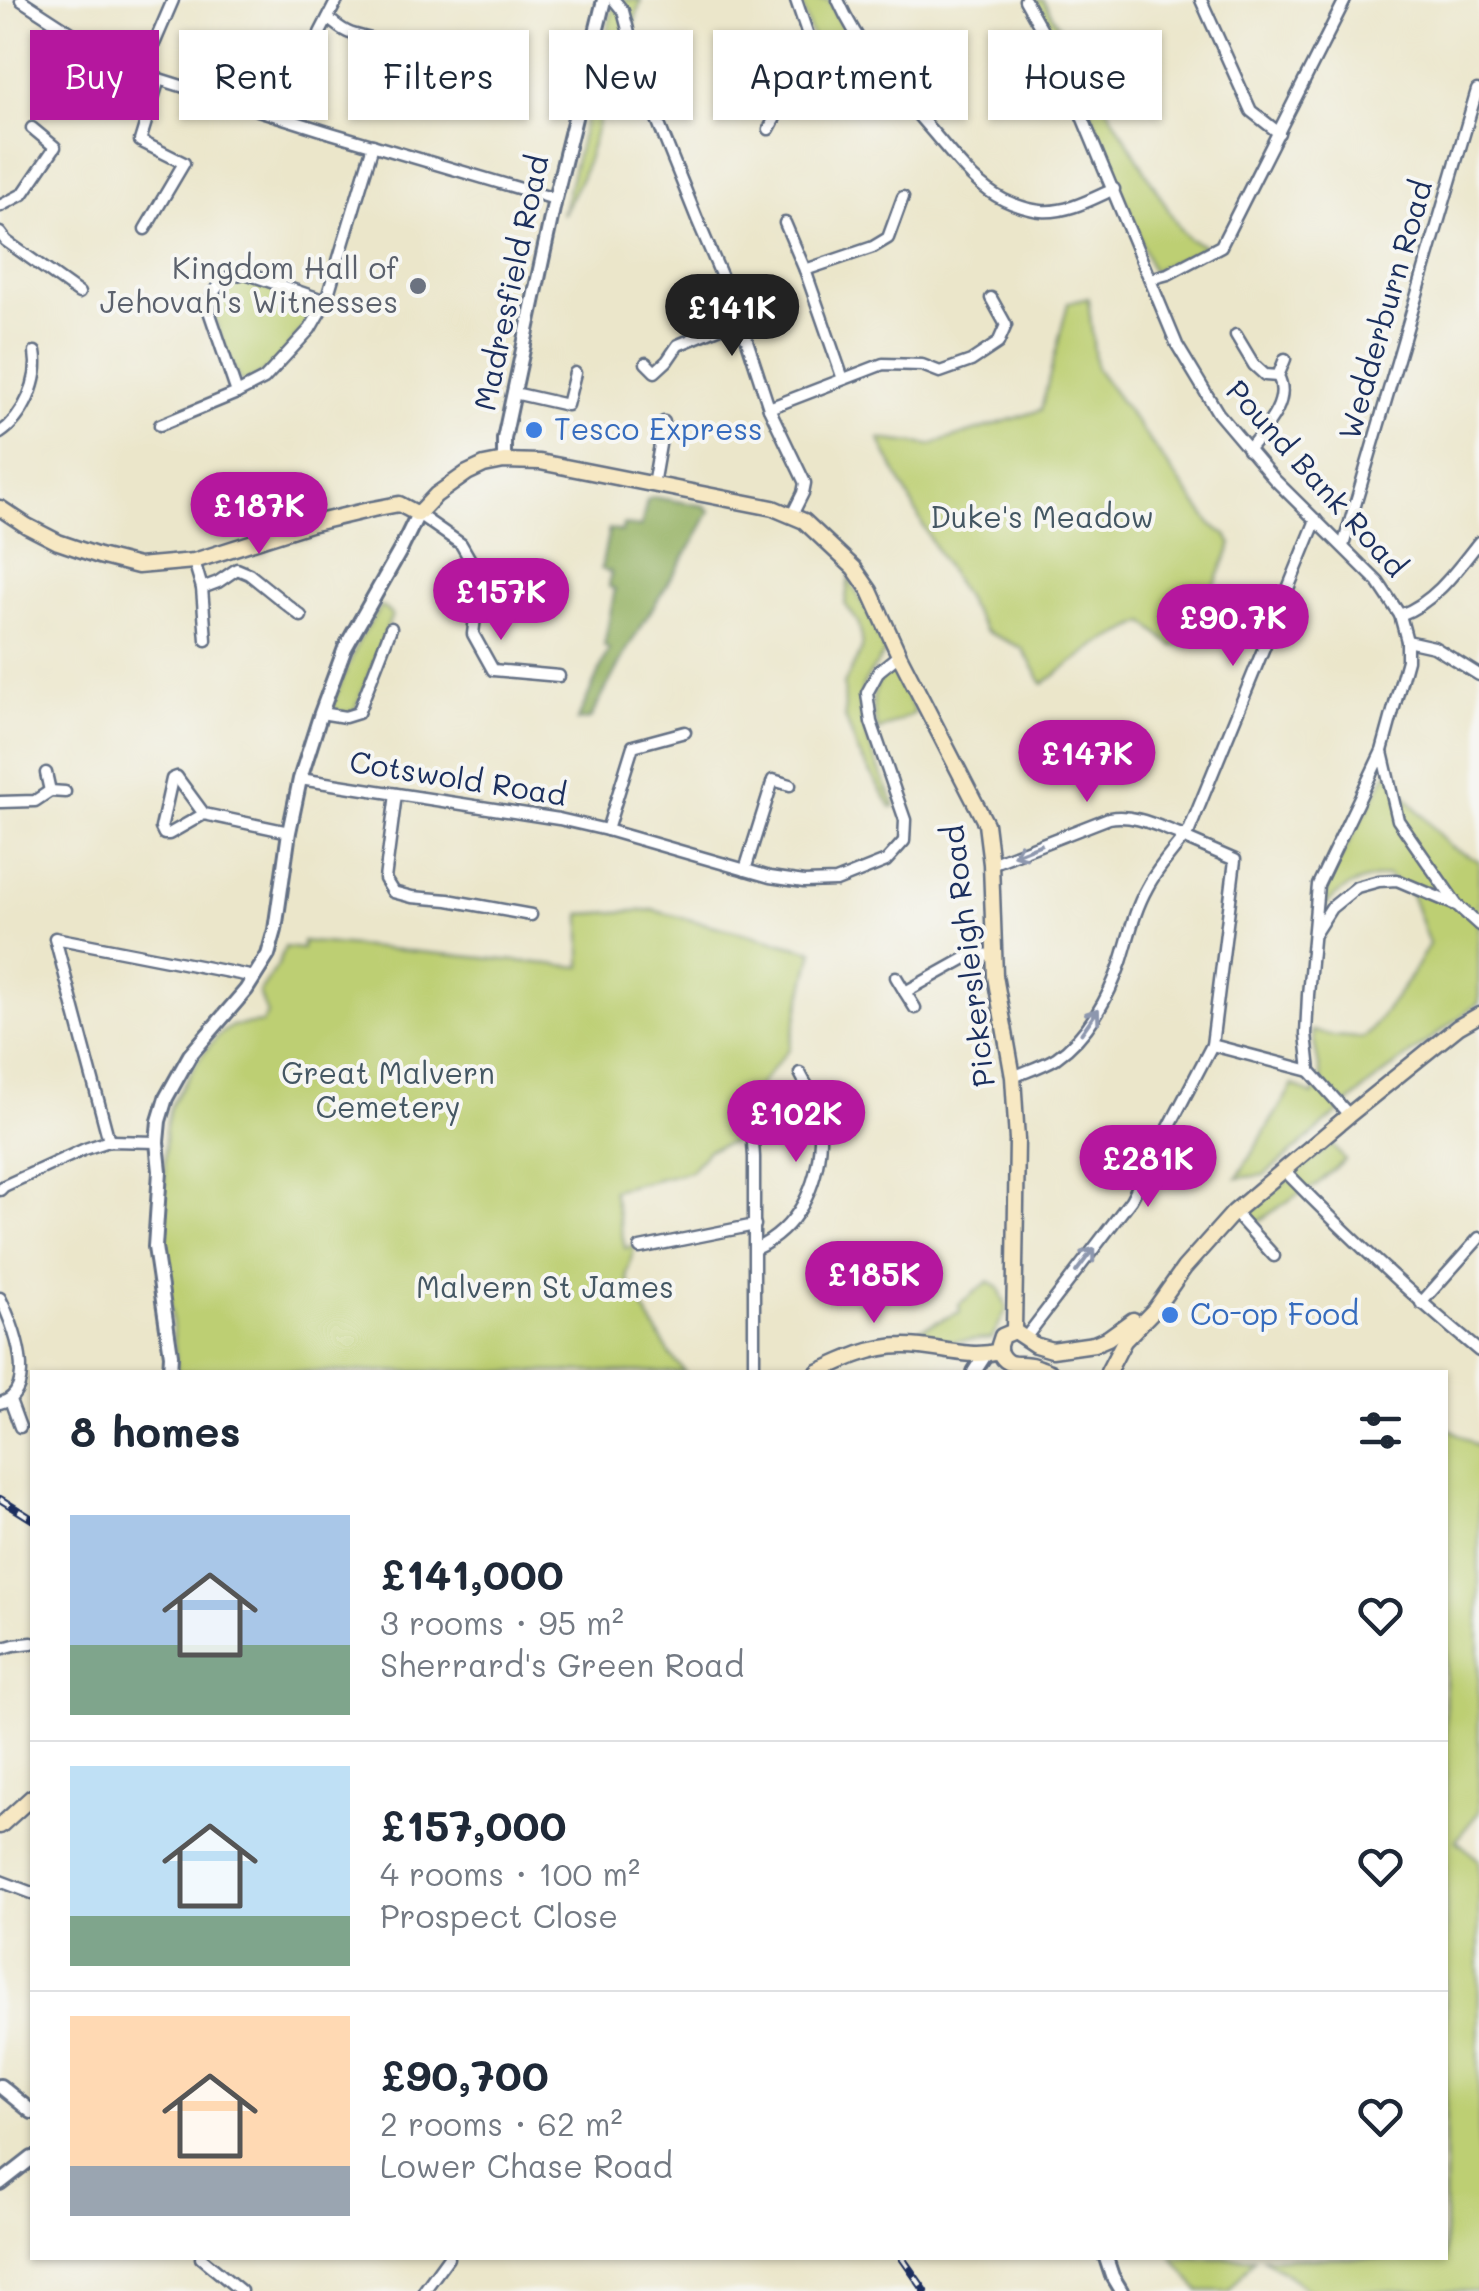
<!DOCTYPE html>
<html lang="en">
<head>
<meta charset="utf-8">
<style>
	:root { --surface:#fff; --page:#f2f2f3; --text:#1f2937; --muted:#747a83; --line:#e0e1e3; --accent:#b5179e }
	body { margin:0; font-family:Mali,sans-serif; background:var(--page); color:var(--text); height:100vh; display:flex; flex-direction:column; font-size:38px; white-space:nowrap }
	* { box-sizing:border-box; margin:0 }
	p { font-size:32px; color:var(--muted) }
	.icon { flex:none; width:55px; height:55px; fill:none; stroke:currentColor; stroke-width:2; stroke-linecap:round; stroke-linejoin:round }
	.map { position:relative; flex:1; overflow:hidden }
	.drawer { position:absolute; left:30px; top:1370px; width:1418px; height:890px; display:flex; flex-direction:column; background:var(--surface); border-radius:0px; box-shadow:0 2px 8px #0004 }
	.drawer>* { flex:none }
	.hud { position:absolute; left:30px; top:30px; width:1420px; height:90px; display:flex; gap:20px }
	.price { position:absolute; translate:-50% -85px; padding:0 22px; border-radius:35px; background:var(--accent); color:#fff; font-size:32px; line-height:65px; filter:drop-shadow(0 2px 5px #0008) }
	.price::after { content:''; position:absolute; left:50%; top:60px; width:30px; height:22px; margin-left:-15px; background:inherit; clip-path:polygon(0 0,100% 0,50% 100%) }
	.price.selected { background:#222; color:#fff }
	ul { padding:0; list-style:none }
	li { display:flex; align-items:center; gap:30px; height:250px; padding:0 40px }
	li+li { border-top:2px solid var(--line) }
	li span { display:grid; place-items:center; flex:none; width:280px; height:200px; border-radius:0px; color:#555 }
	li>.icon { margin-inline-start:auto }
	span .icon { width:120px; height:120px; fill:#fffc; stroke-width:1 }
	li b { font-size:42px }
	h2 { display:flex; justify-content:space-between; align-items:center; height:120px; padding:0 40px; font-size:42px }
	.pill { padding:0 35px; border-radius:0px; background:var(--surface); box-shadow:0 2px 8px #0004; font-size:35px; line-height:90px }
	.pill.selected { background:var(--accent); color:#fff }
	.map>svg:first-child { display:block }
</style>
</head>
<body>
<div class="map">
<svg width="1479" height="2291" viewBox="0 0 1479 2291">
	<rect width="100%" height="100%" fill="#f6f6f2"/>
	<filter id="ink" filterUnits="userSpaceOnUse"><feTurbulence type="fractalNoise" baseFrequency=".01" numOctaves="2"/><feDisplacementMap in="SourceGraphic" scale="20" xChannelSelector="R" yChannelSelector="G"/><feConvolveMatrix kernelMatrix="1 2 1 2 8 2 1 2 1" color-interpolation-filters="sRGB"/></filter>
	<filter id="wash" filterUnits="userSpaceOnUse"><feTurbulence type="fractalNoise" baseFrequency=".0048" numOctaves="4" result="noise"/><feDisplacementMap in="SourceGraphic" scale="40" xChannelSelector="R" yChannelSelector="G"/><feGaussianBlur stdDeviation="2.25" result="paint"/><feColorMatrix in="noise" values="0 0 0 0 0 0 0 0 0 0 0 0 0 0 0 0 0 1.4 0 .05"/><feComposite in="paint" operator="in"/></filter>
	<g filter="url(#wash)">
		<rect width="100%" height="100%" fill="#ebe6ca"/>
		<g fill="#bdcf73" stroke="#6c7f68" stroke-width="2.5">
			<path d="M615 0H641L624 59 633 87 611 82 582 176 562 215Z"/>
			<path d="M801 0H829L855 53 843 63 840 57 830 64 810 32Z"/>
			<path d="M1032 0H1043L1181 231 1189 239 1207 247 1152 271 1088 104Z"/>
			<path d="M241 277 310 300 315 304V311C299 334 271 375 244 382L239 380C231 360 207 317 216 296 221 285 231 281 241 277Z"/>
			<path d="M1088 298 1096 368 1211 524 1227 536 1232 544 1189 645 1172 646 1145 622 1098 644 1043 684 1022 648 985 631 932 543 879 439 930 445 1041 410 1068 303Z"/>
			<path d="M849 578 871 618 885 652C878 664 863 680 861 693 855 723 884 778 895 806L891 807 858 752 845 717 844 684 861 651 862 638 858 622 845 604Z"/>
			<path d="M381 606 392 615 355 710 346 713 335 710 333 703 358 642Z"/>
			<path d="M894 670 915 713 878 731C871 708 869 690 887 671Z"/>
			<path d="M1389 769 1398 788 1450 847 1479 861V1003L1369 1085 1301 1145 1264 1175 1237 1178 1293 1085 1312 1095 1322 1082 1312 1031 1334 1036 1362 1038 1369 1033 1409 979 1429 944 1411 894 1387 875C1355 882 1343 885 1321 910L1333 872Z"/>
			<path d="M652 910 813 951 789 1049 740 1108 746 1138 708 1150 691 1171 613 1190 625 1248 635 1246 627 1274 628 1282 670 1354 685 1372H177L164 1236 165 1131 170 1107 201 1056 218 1036 232 1026 262 1023 267 1014 259 993 278 965 285 947 302 949 303 941 581 967V914Z"/>
			<path d="M1332 1144 1345 1160 1315 1186 1294 1197 1253 1225 1245 1214Z"/>
			<path d="M989 1281 999 1288 1007 1309 992 1338 953 1341 904 1336 960 1312 959 1304Z"/>
			<path d="M1445 1426 1479 1447V1812L1456 1840 1479 1860V2291H1310L1264 2258H1445Z"/>
			<path d="M1173 2258H1255L1229 2291H1199Z"/>
		</g>
		<path fill="#96b265" stroke="#587062" stroke-width="2.5" d="M653 497 705 506 710 511 696 538 626 651 590 719 577 721 609 649 604 646 615 589 609 587 611 572 601 569 609 529 622 532 623 525 641 527 647 500Z"/>
	</g>
	<g filter="url(#ink)">
		<g fill="none" stroke-linecap="round" stroke-linejoin="round">
			<g stroke="#646f84" stroke-width="15">
				<g id="minor">
					<path d="M21 0 98 50 159 79 331 133 555 199"/>
					<path d="M614 0 623 11 642 82 697 219 740 319 769 408 805 483 803 493 792 515"/>
					<path d="M796 0 810 41 833 79"/>
					<path d="M838 0C861 52 900 94 937 137 956 159 977 187 1004 200 1014 205 1030 210 1041 211 1067 213 1090 200 1114 189"/>
					<path d="M1025 0 1059 61 1177 345 1218 413 1274 479 1378 582 1400 615 1407 641V660L1382 751 1318 885 1308 995 1306 1034 1310 1071 1349 1115"/>
					<path d="M1201 0 1251 111 1279 133"/>
					<path d="M328 18C349 37 354 34 380 41 399 47 418 51 436 58"/>
					<path d="M320 33 337 0"/>
					<path d="M142 72 173 0"/>
					<path d="M766 101 778 112"/>
					<path d="M769 129 778 112 810 96 869 55"/>
					<path d="M0 206 23 194 55 147 32 128"/>
					<path d="M785 223 805 270 843 379"/>
					<path d="M145 229 184 163 140 141 159 79"/>
					<path d="M0 233 6 241 79 293"/>
					<path d="M805 270 873 247 888 238 903 197"/>
					<path d="M1150 279 1168 274 1221 246 1345 0"/>
					<path d="M1236 335 1254 365 1265 375 1278 376"/>
					<path d="M646 363 655 372 667 361 678 345 740 319"/>
					<path d="M237 393 208 308 213 293 225 278 245 273 326 301"/>
					<path d="M514 393 567 405 575 373"/>
					<path d="M769 408 883 364 922 365 940 372 971 361 998 343 1006 325 991 298"/>
					<path d="M160 425 237 393 264 379 310 329 326 301 373 145"/>
					<path d="M0 433C24 417 40 380 35 352"/>
					<path d="M1248 450C1263 431 1292 402 1278 376L1285 359"/>
					<path d="M653 485 664 422"/>
					<path d="M418 514 461 544 480 577 473 634 493 670 559 676"/>
					<path d="M1343 546 1477 90"/>
					<path d="M194 561 202 588 206 640"/>
					<path d="M202 588 218 582 237 569 249 574 301 616"/>
					<path d="M1400 615C1434 603 1457 570 1479 542"/>
					<path d="M1407 641 1434 647 1479 675"/>
					<path d="M321 713 345 717 358 713 391 628"/>
					<path d="M1382 752 1398 820 1457 905"/>
					<path d="M46 773 50 791"/>
					<path d="M300 779 559 819 607 830 770 877 804 882 836 881 886 861 904 841 905 820 871 722 867 693 879 671 899 655"/>
					<path d="M396 794 385 879 393 892 412 897 448 900 531 915"/>
					<path d="M0 802 35 801 50 791 65 792"/>
					<path d="M204 814 179 780 177 777 172 779 161 828 164 834H169L204 814 289 832"/>
					<path d="M607 830 633 746 685 732"/>
					<path d="M991 864 1109 818C1135 813 1161 828 1185 836L1189 840 1235 860 1212 1045 1310 1071"/>
					<path d="M745 870 773 780 790 785"/>
					<path d="M1315 933 1331 908 1357 887 1379 881 1397 880 1458 906 1479 925"/>
					<path d="M896 977 905 992"/>
					<path d="M915 1008 905 992 973 954 994 955"/>
					<path d="M1013 1077C1027 1071 1043 1066 1056 1058 1088 1036 1109 997 1121 962 1129 937 1134 911 1147 888 1158 867 1174 850 1189 831L1316 520"/>
					<path d="M745 1112 752 1128 754 1157V1372"/>
					<path d="M109 1141 55 938 255 977"/>
					<path d="M1283 1169C1346 1234 1410 1294 1479 1351"/>
					<path d="M0 1190 4 1186 85 1149 109 1141 157 1142"/>
					<path d="M1234 1212 1274 1256"/>
					<path d="M640 1248 755 1225"/>
					<path d="M755 1249C798 1229 818 1186 820 1140 820 1130 821 1119 818 1109 814 1097 806 1085 800 1073"/>
					<path d="M0 1298C13 1323 40 1393 0 1403"/>
					<path d="M1421 1303 1479 1238"/>
					<path d="M1026 1337 1131 1200 1212 1045"/>
					<path d="M10 1400 20 1427"/>
					<path d="M0 1649 14 1645 32 1643"/>
					<path d="M0 1881 32 1893"/>
					<path d="M201 2258 241 2291"/>
					<path d="M424 2291 448 2258"/>
				</g>
			</g>
			<g stroke="#646f84" stroke-width="18">
				<g id="tertiary">
					<path d="M504 461V439L555 199 604 0"/>
					<path d="M170 1372 171 1355 155 1247 160 1171 157 1142 159 1121 166 1098 190 1055 246 990 268 955 275 930 289 832 300 779 321 713 345 648 401 549 418 514"/>
					<path d="M974 1372 985 1355"/>
					<path d="M0 2086 32 2112"/>
					<path d="M0 2183 32 2158"/>
					<path d="M1106 2258 1112 2276 1121 2291"/>
				</g>
			</g>
			<g stroke="#646f84" stroke-width="19">
				<g id="secondary">
					<path d="M0 508 27 526 58 542 99 556 138 566 194 561 310 524 373 509 399 504 418 514 436 495 467 473 484 465 504 461 540 462 773 508 804 521 854 568 870 591 899 655 986 824 991 864 995 976 1013 1077 1017 1140 1014 1331"/>
					<path d="M999 1351V1345L1002 1336 1014 1331 1035 1345 1052 1350 1094 1344 1108 1338 1133 1320"/>
					<path d="M999 1351C1007 1370 1019 1361 1034 1366 1039 1367 1046 1371 1050 1372"/>
					<path d="M818 1372C845 1359 872 1346 903 1346 935 1345 967 1360 999 1351"/>
					<path d="M1108 1372 1124 1341 1155 1309 1184 1268 1234 1212 1349 1115 1458 1027 1479 1015"/>
					<path d="M0 1826 32 1797"/>
				</g>
			</g>
			<use href="#minor" stroke="#fff" stroke-width="10"/>
			<use href="#tertiary" stroke="#fff" stroke-width="12"/>
			<use href="#secondary" stroke="#f7e8c3" stroke-width="14"/>
			<g stroke="#1b2f5e" stroke-width="8">
				<g id="rail">
					<path d="M0 1499 32 1519"/>
					<path d="M902 2258 925 2291"/>
				</g>
			</g>
			<use href="#rail" stroke="#f6f6f2" stroke-width="4" stroke-dasharray="11" stroke-linecap="butt"/>
		</g>
		<defs><path id="oneway-shaft" d="M-6 0H5M1.5-3L5.5 0L1.5 3" fill="none" stroke-width="1.6" stroke-linecap="round" stroke-linejoin="round" transform="scale(2.5)"/></defs>
		<g stroke="#8d97ae">
			<use href="#oneway-shaft" transform="translate(1027 850) rotate(158)"/>
			<use href="#oneway-shaft" transform="translate(1090 1021) rotate(-55)"/>
			<use href="#oneway-shaft" transform="translate(1085 1260) rotate(-53)"/>
		</g>
	</g>
	<circle fill="#6b7280" stroke="#f6f6f2" stroke-width="4" cx="418" cy="286" r="10"/>
	<g fill="#3f7fe0" stroke="#f6f6f2" stroke-width="4">
		<circle cx="534" cy="430" r="10"/>
		<circle cx="1170" cy="1315" r="10"/>
	</g>
	<g text-anchor="middle" stroke-width="8" stroke-linejoin="round" paint-order="stroke">
		<g font-size="30" fill="#5b616d" stroke="#f6f6f2" text-anchor="end">
			<text x="398" y="279">Kingdom Hall of<tspan x="398" dy="34">Jehovah's Witnesses</tspan></text>
		</g>
		<g font-size="30" fill="#1b2f5e" stroke="#f6f6f2">
			<text transform="translate(512 283) rotate(-78)" y="10">Madresfield Road</text>
			<text transform="translate(1386 310) rotate(-74)" y="10">Wedderburn Road</text>
			<text transform="translate(1316 479) rotate(48)" y="10">Pound Bank Road</text>
			<text transform="translate(458 779) rotate(9)" y="10">Cotswold Road</text>
			<text transform="translate(969 956) rotate(-97)" y="10">Pickersleigh Road</text>
		</g>
		<g font-size="30" fill="#366cbe" stroke="#f6f6f2" text-anchor="start">
			<text x="554" y="440">Tesco Express</text>
			<text x="1190" y="1325">Co-op Food</text>
		</g>
		<g font-size="30" fill="#445763" stroke="#f6f6f2">
			<text x="1042" y="528">Duke's Meadow</text>
			<text x="388" y="1084">Great Malvern<tspan x="388" dy="34">Cemetery</tspan></text>
			<text x="545" y="1298">Malvern St James</text>
		</g>
	</g>
</svg>
<b class="price selected" style="left:732px;top:359px">£141K</b>
<b class="price" style="left:259px;top:557px">£187K</b>
<b class="price" style="left:501px;top:643px">£157K</b>
<b class="price" style="left:1233px;top:669px">£90.7K</b>
<b class="price" style="left:1087px;top:805px">£147K</b>
<b class="price" style="left:796px;top:1165px">£102K</b>
<b class="price" style="left:1148px;top:1210px">£281K</b>
<b class="price" style="left:874px;top:1326px">£185K</b>
<div class="hud">
<a class="pill selected">Buy</a>
<a class="pill">Rent</a>
<a class="pill">Filters</a>
<a class="pill">New</a>
<a class="pill">Apartment</a>
<a class="pill">House</a>
</div>
<section class="drawer">
<h2>8 homes<svg class="icon" aria-label="filters" viewBox="0 0 24 24"><path d="M4 7h16M4 17h16"/><circle cx="9" cy="7" r="2"/><circle cx="15" cy="17" r="2"/></svg></h2>
<ul>
<li><span style="background:linear-gradient(#a9c7e8 65%,#7fa58c 0)"><svg class="icon" aria-label="home" viewBox="0 0 24 24"><path d="M3 11l9-7 9 7M6 9v11h12V9"/></svg></span><div><b>£141,000</b><p>3 rooms · 95 m²</p><p>Sherrard's Green Road</p></div><svg class="icon" aria-label="heart" viewBox="0 0 24 24"><path d="M12 20l-8-8c-3-5 5-10 8-4 3-6 11-1 8 4z"/></svg></li>
<li><span style="background:linear-gradient(#bfe0f5 75%,#7fa58c 0)"><svg class="icon" aria-label="home" viewBox="0 0 24 24"><path d="M3 11l9-7 9 7M6 9v11h12V9"/></svg></span><div><b>£157,000</b><p>4 rooms · 100 m²</p><p>Prospect Close</p></div><svg class="icon" aria-label="heart" viewBox="0 0 24 24"><path d="M12 20l-8-8c-3-5 5-10 8-4 3-6 11-1 8 4z"/></svg></li>
<li><span style="background:linear-gradient(#ffd9b3 75%,#9aa5b1 0)"><svg class="icon" aria-label="home" viewBox="0 0 24 24"><path d="M3 11l9-7 9 7M6 9v11h12V9"/></svg></span><div><b>£90,700</b><p>2 rooms · 62 m²</p><p>Lower Chase Road</p></div><svg class="icon" aria-label="heart" viewBox="0 0 24 24"><path d="M12 20l-8-8c-3-5 5-10 8-4 3-6 11-1 8 4z"/></svg></li>
</ul>
</section>
</div>
</body>
</html>
